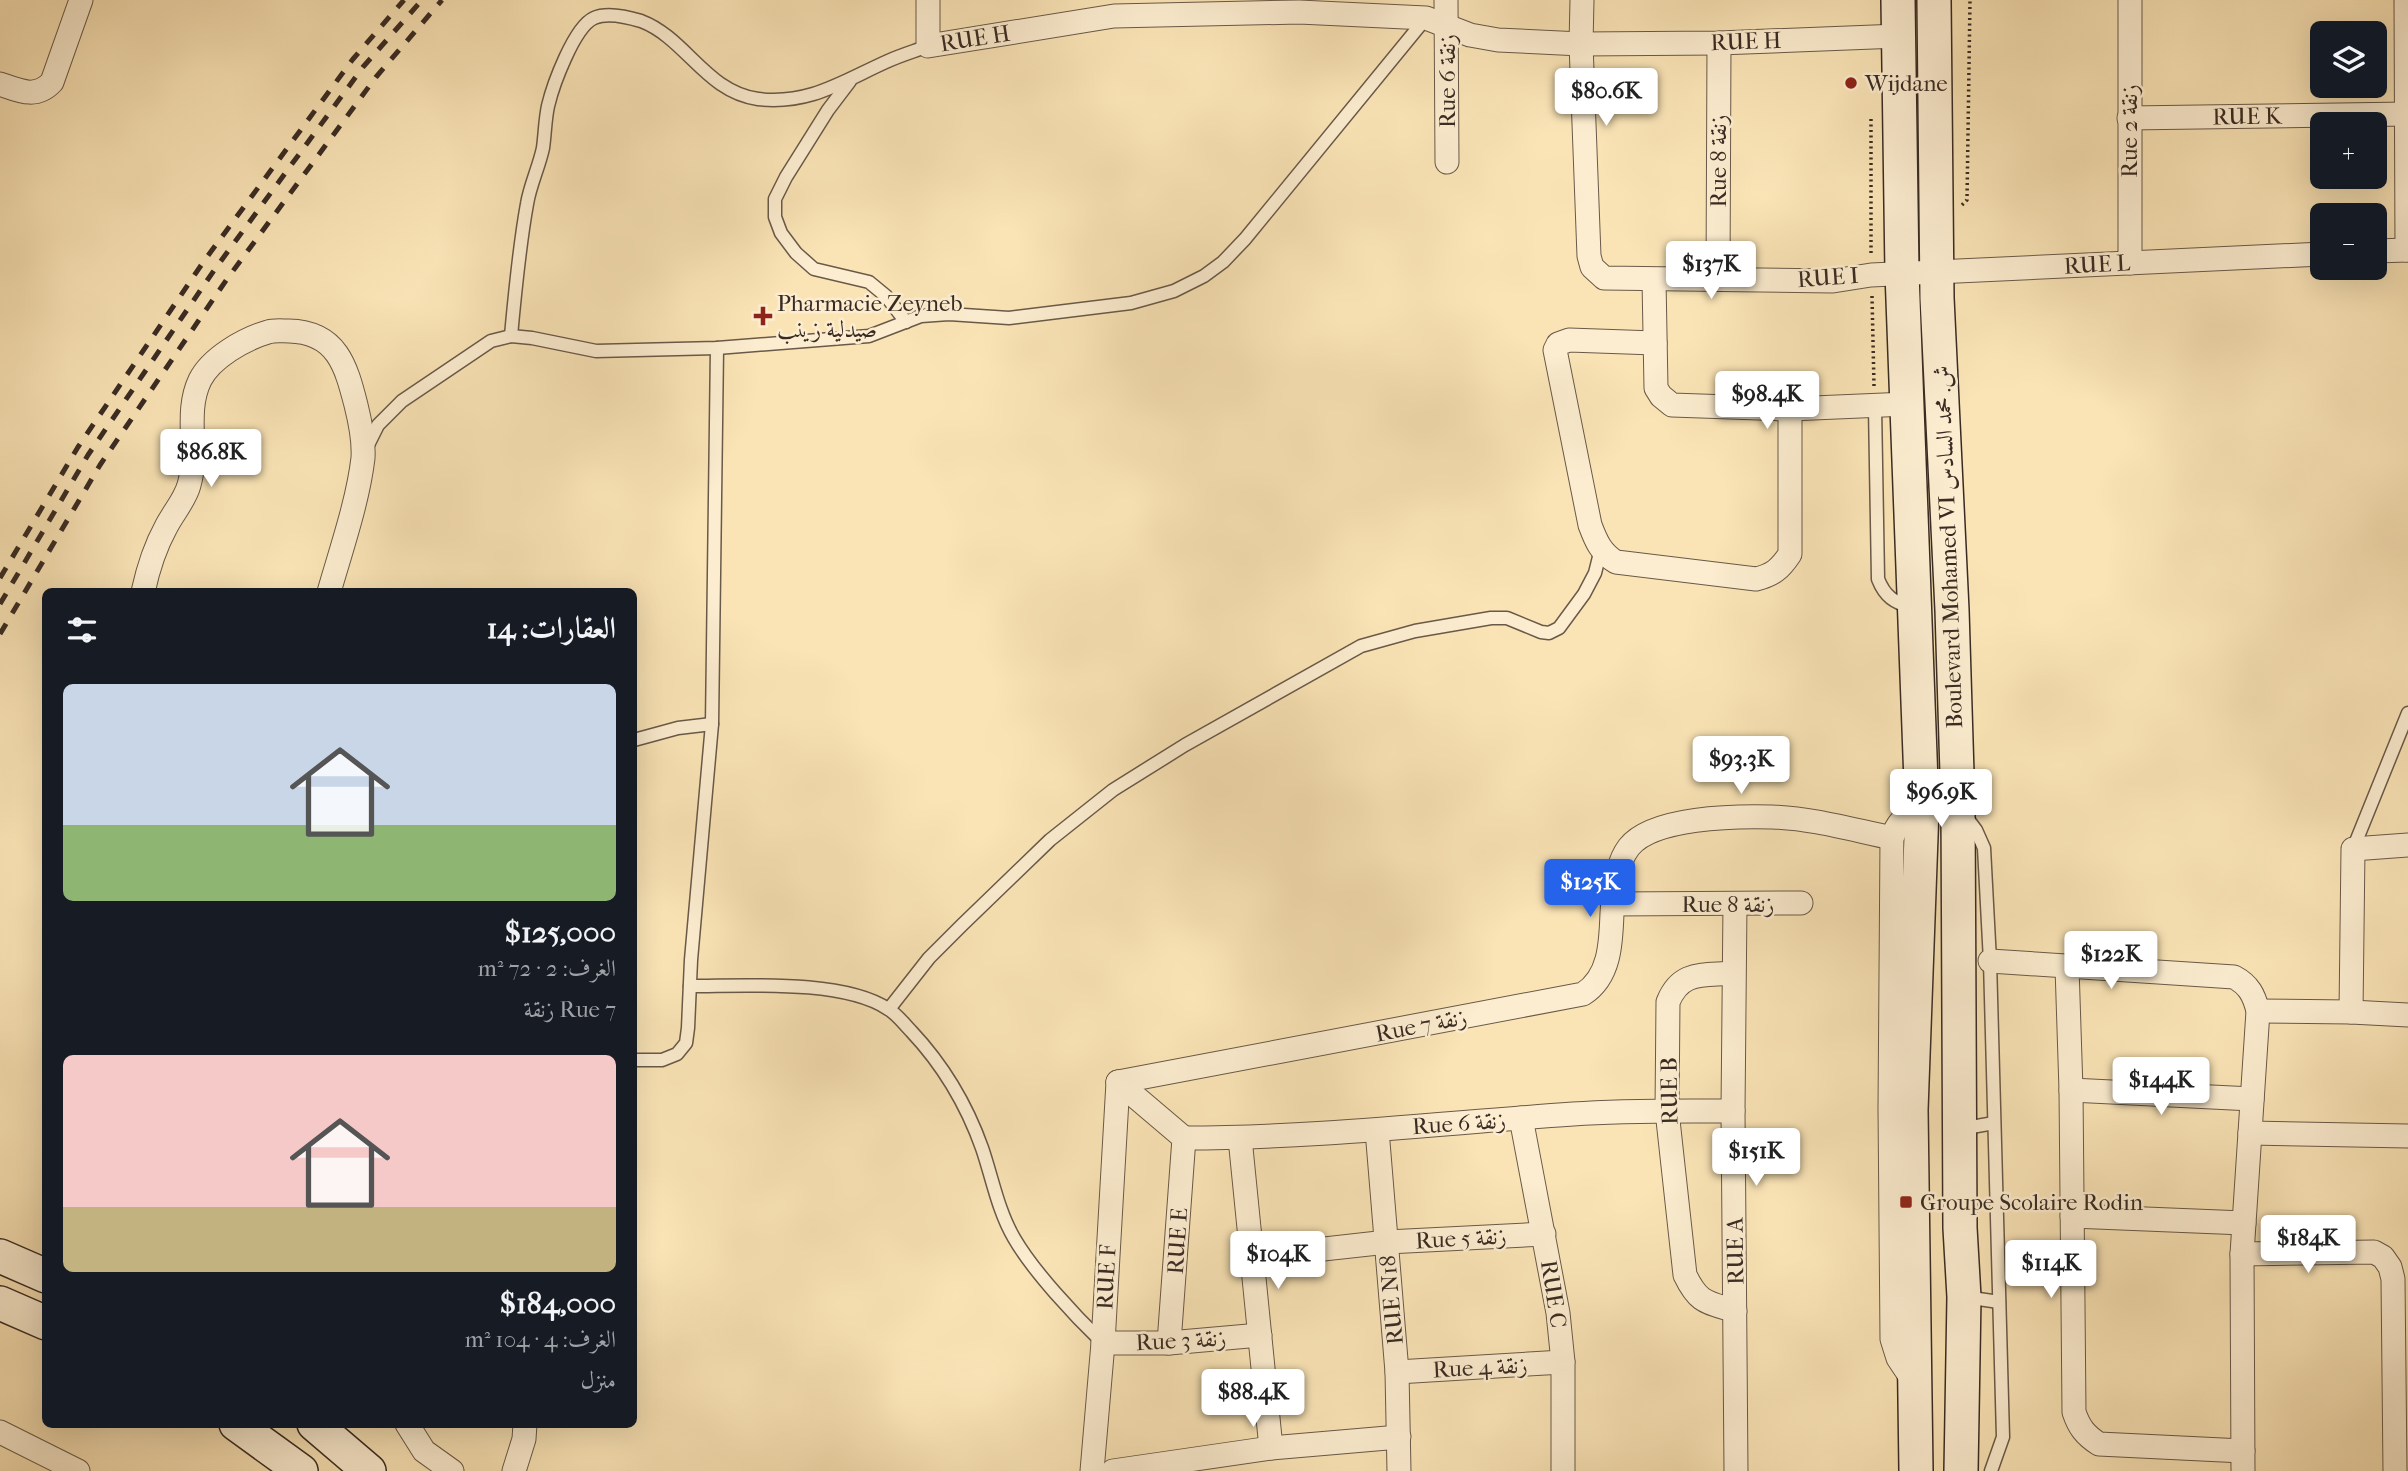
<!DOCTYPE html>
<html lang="ar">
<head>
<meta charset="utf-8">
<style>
	:root { --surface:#171b24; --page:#20242c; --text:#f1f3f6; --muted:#9ea1a6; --accent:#2563eb }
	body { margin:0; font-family:"IM FELL French Canon",Amiri,serif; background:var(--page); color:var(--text); direction:rtl; height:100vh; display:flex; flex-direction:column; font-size:26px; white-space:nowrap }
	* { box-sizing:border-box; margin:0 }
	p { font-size:23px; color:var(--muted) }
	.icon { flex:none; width:38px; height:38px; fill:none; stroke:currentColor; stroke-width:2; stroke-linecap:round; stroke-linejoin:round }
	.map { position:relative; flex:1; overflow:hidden; direction:ltr }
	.drawer { position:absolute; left:42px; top:588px; width:595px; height:840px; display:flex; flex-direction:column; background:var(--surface); border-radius:10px; box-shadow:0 7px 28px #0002; direction:rtl }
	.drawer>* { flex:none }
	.tools { position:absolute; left:2310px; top:21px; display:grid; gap:14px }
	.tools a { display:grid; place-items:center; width:77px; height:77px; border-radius:10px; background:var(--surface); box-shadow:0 7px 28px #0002; font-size:35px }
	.price { position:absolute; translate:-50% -60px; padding:0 16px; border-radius:7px; background:#fff; color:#222; font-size:23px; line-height:46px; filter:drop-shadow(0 2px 4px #0008) }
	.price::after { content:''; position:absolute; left:50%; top:42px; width:21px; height:16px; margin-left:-10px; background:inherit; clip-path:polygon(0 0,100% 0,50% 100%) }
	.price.current { background:var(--accent); color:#fff }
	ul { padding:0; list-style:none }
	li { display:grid; align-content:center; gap:14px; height:371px; padding:0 21px }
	li span { display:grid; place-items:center; height:217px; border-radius:10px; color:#555 }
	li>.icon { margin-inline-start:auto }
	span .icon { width:126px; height:126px; fill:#fffc; stroke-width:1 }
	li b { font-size:30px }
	h2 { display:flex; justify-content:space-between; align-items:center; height:84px; padding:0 21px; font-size:30px }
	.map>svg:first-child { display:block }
</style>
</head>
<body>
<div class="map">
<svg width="2408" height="1471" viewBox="0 0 2408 1471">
	<rect width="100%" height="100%" fill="#fae4b6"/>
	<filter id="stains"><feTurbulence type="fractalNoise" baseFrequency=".00286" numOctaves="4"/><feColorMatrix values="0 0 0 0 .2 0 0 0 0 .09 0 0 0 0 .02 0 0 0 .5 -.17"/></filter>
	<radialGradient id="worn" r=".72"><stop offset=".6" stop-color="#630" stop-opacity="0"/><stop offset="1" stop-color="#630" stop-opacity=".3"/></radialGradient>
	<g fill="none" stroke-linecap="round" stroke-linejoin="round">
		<g stroke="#695948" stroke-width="15">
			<g id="service">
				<path d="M850 81 828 110 786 177 775 199V217L781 233 796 253 814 269 869 282 886 296 906 322"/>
				<path d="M511 336C515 292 519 248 527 204 530 185 539 167 543 148 545 134 545 120 548 106 553 85 574 27 594 18 607 12 628 17 641 21 686 38 706 92 758 99 810 105 843 81 888 61 901 55 915 51 928 46"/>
				<path d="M1875 407 1878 579C1885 597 1894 602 1912 608"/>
				<path d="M366 449 378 425 402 401 491 341 511 336 532 338 596 351 717 348 869 336 921 316 949 314 1009 318 1131 303 1174 291 1204 276 1223 262 1245 239 1426 18"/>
				<path d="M634 740 678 728 712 724"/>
				<path d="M1964 814 1976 830 1984 848 1990 961 2003 1437 1991 1471"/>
				<path d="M2353 849 2408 713"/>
				<path d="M690 986C744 986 843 979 888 1009 897 1014 904 1024 911 1031 943 1065 966 1103 982 1148 992 1177 998 1211 1014 1238 1033 1271 1075 1316 1103 1343"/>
				<path d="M889 1009 929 958 962 925 1050 840 1113 790 1185 745 1361 646 1415 631 1491 618H1507L1541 632 1549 633 1559 628 1584 594 1595 573 1601 549"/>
				<path d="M634 1060H662L677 1054 686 1043 688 1028 691 960 712 724 717 348"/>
				<path d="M1960 1129 1994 1123"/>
				<path d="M1965 1297 1999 1302"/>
			</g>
		</g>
		<g stroke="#695948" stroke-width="25">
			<g id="minor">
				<path d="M928 0V46L1114 16 1299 12 1426 18 1470 35 1498 40 1581 44 1719 43 1899 36"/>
				<path d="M1446 0 1447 162"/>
				<path d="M1582 0 1581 44 1589 256 1592 267 1604 278 1833 281 1871 275 2322 254"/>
				<path d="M2130 0V263"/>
				<path d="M2406 0 2407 250"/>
				<path d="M0 84C20 91 36 99 52 82L81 0"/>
				<path d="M2129 118 2408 114"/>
				<path d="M2375 251 2408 250"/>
				<path d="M1718 279 1719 43"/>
				<path d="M1654 280 1656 388 1661 396 1672 405 1790 409 1907 404"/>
				<path d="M1655 343 1569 340 1558 344 1555 350 1590 525C1596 541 1601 553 1616 562L1756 579C1773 575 1780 569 1790 554V409"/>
				<path d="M143 592C148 569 155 547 166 527 173 513 185 500 189 485 199 451 184 413 200 380 211 358 244 339 268 332 274 330 282 331 289 331 337 332 346 366 356 405 360 421 364 442 363 458 358 501 341 550 329 592"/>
				<path d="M1613 904 1801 903"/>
				<path d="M1735 904 1733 1111 1736 1471"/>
				<path d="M1990 961 2234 977C2249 985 2254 995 2258 1011L2242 1254 2243 1471"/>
				<path d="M2067 967 2071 1090 2074 1412C2079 1427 2085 1435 2099 1444L2243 1451"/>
				<path d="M1733 973C1703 976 1681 970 1668 1002L1667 1111 1685 1275C1699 1304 1707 1302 1735 1311"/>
				<path d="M2258 1011 2351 1012 2408 1015"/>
				<path d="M2351 1012 2353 849 2408 845"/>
				<path d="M1118 1082 1583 994C1610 977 1611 943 1612 913 1613 892 1616 864 1629 847 1653 817 1735 816 1772 817 1812 818 1853 830 1892 838"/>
				<path d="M1118 1082 1184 1138"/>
				<path d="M2071 1090 2252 1099"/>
				<path d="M1521 1118 1558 1313 1563 1362V1471"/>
				<path d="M1377 1130 1397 1372 1399 1471"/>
				<path d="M2250 1133 2408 1136"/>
				<path d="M1184 1138C1314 1138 1443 1123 1573 1114 1626 1110 1680 1111 1733 1111"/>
				<path d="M1240 1138 1271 1448"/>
				<path d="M2072 1216 2244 1223"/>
				<path d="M2242 1254 2374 1252 2383 1257 2390 1267 2393 1279 2395 1471"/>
				<path d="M1252 1257 1387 1242 1544 1234"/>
				<path d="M1103 1343H1169L1260 1335"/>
				<path d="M1169 1343 1184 1138"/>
				<path d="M1397 1372 1563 1362"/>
				<path d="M1914 1382 1898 1358 1892 1339 1890 1109 1892 838C1903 805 1929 808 1958 806"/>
				<path d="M407 1424 424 1451 452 1471"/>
				<path d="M0 1432 78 1471"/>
				<path d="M514 1471 524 1439 525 1424"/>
				<path d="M1092 1471 1103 1343 1118 1082"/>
				<path d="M1113 1471 1271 1448 1399 1437"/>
			</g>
		</g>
		<g stroke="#392b23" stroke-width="36">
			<g id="secondary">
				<path d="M1898 0 1902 273 1922 809 1911 1110 1916 1471"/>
				<path d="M1934 0 1937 298 1952 610 1958 806 1960 1228 1964 1297 1961 1471"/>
				<path d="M0 1256 46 1276"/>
				<path d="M0 1303 46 1323"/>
				<path d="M236 1424 301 1471"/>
				<path d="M314 1424 369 1471"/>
			</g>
		</g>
		<g stroke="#392b23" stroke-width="3.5" stroke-dasharray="2 3.5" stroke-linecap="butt">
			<path d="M1962 205 1967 200 1970 0"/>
			<path d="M1871 253V118"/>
			<path d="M1872 296 1874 386"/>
		</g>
		<use href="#service" stroke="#fcedd0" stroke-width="12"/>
		<use href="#minor" stroke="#fcedd0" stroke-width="23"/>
		<use href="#secondary" stroke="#fcedd0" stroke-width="33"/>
		<g stroke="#392b23" stroke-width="5" stroke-dasharray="12 12" stroke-linecap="butt">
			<path d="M0 578 78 447 204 261 353 59 404 0"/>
			<path d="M0 604 88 455 215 269 363 67 422 0"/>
			<path d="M0 634 100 465 227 279 376 77 442 0"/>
		</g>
	</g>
	<g fill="#8f2418" stroke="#fcedd0" stroke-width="2.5">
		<circle cx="1851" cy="83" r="7"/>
		<path d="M759.5 305.5h7v7h7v7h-7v7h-7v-7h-7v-7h7z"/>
		<rect x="1899" y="1195" width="14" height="14" rx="3.5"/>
	</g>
	<g text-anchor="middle" stroke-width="5" stroke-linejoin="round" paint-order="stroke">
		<g font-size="23" fill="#392b23" stroke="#fcedd0">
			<text transform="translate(975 38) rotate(-9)" y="8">RUE H</text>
			<text transform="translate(1746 41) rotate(-2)" y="8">RUE H</text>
			<text transform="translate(1447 81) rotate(-90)" y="8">Rue 6 زنقة</text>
			<text transform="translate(2247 116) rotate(-1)" y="8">RUE K</text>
			<text transform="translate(2129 131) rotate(-90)" y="8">Rue 2 زنقة</text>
			<text transform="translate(1718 161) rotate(-90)" y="8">Rue 8 زنقة</text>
			<text transform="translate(2097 264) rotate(-3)" y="8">RUE L</text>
			<text transform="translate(1828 277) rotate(-4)" y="8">RUE I</text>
			<text transform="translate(1948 547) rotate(-92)" y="8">Boulevard Mohamed VI ش. محمد السادس</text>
			<text x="1728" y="912">Rue 8 زنقة</text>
			<text transform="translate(1421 1025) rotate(-11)" y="8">Rue 7 زنقة</text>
			<text transform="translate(1669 1091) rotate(-91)" y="8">RUE B</text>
			<text transform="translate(1459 1123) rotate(-4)" y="8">Rue 6 زنقة</text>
			<text transform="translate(1461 1238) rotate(-3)" y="8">Rue 5 زنقة</text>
			<text transform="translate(1177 1241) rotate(-86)" y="8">RUE E</text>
			<text transform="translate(1735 1251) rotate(-91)" y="8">RUE A</text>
			<text transform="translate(1106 1277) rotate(-87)" y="8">RUE F</text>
			<text transform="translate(1554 1294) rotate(81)" y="8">RUE C</text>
			<text transform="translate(1391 1300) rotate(-95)" y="8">RUE N18</text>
			<text transform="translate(1181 1340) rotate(-3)" y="8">Rue 3 زنقة</text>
			<text transform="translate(1480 1367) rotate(-3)" y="8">Rue 4 زنقة</text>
		</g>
		<g font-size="23" fill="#392b23" stroke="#fcedd0" text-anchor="start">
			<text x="1865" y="91">Wijdane</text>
			<text x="777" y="311">Pharmacie Zeyneb<tspan x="777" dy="26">صيدلية زينب</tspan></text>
			<text x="1920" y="1210">Groupe Scolaire Rodin</text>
		</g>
	</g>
	<rect width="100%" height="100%" filter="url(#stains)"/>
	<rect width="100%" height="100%" fill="url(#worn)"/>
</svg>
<div class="tools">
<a><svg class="icon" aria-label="layers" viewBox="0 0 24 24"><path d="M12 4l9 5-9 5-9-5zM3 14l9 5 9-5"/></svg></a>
<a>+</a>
<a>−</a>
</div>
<b class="price" style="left:1606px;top:128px">$80.6K</b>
<b class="price" style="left:1711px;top:301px">$137K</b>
<b class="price" style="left:1767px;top:431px">$98.4K</b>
<b class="price" style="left:211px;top:489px">$86.8K</b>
<b class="price" style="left:1741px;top:796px">$93.3K</b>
<b class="price" style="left:1941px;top:829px">$96.9K</b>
<b class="price current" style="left:1590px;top:919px">$125K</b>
<b class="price" style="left:2111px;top:991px">$122K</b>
<b class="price" style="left:2161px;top:1117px">$144K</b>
<b class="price" style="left:1756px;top:1188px">$151K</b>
<b class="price" style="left:2308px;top:1275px">$184K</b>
<b class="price" style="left:1278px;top:1291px">$104K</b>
<b class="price" style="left:2051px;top:1300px">$114K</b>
<b class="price" style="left:1253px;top:1429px">$88.4K</b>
<section class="drawer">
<h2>العقارات: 14<svg class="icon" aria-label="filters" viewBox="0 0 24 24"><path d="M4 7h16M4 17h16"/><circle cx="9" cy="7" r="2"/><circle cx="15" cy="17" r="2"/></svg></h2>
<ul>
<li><span style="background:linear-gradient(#c9d6e8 65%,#8fb573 0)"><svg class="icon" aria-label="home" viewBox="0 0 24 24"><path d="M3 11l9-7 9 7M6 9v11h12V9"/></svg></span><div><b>$125,000</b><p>الغرف: 2 · 72 m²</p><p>Rue 7 زنقة</p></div></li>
<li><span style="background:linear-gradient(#f6c9c9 70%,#c2b280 0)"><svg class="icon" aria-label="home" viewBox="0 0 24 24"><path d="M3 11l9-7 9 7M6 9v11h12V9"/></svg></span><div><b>$184,000</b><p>الغرف: 4 · 104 m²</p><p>منزل</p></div></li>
</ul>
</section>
</div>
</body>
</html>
